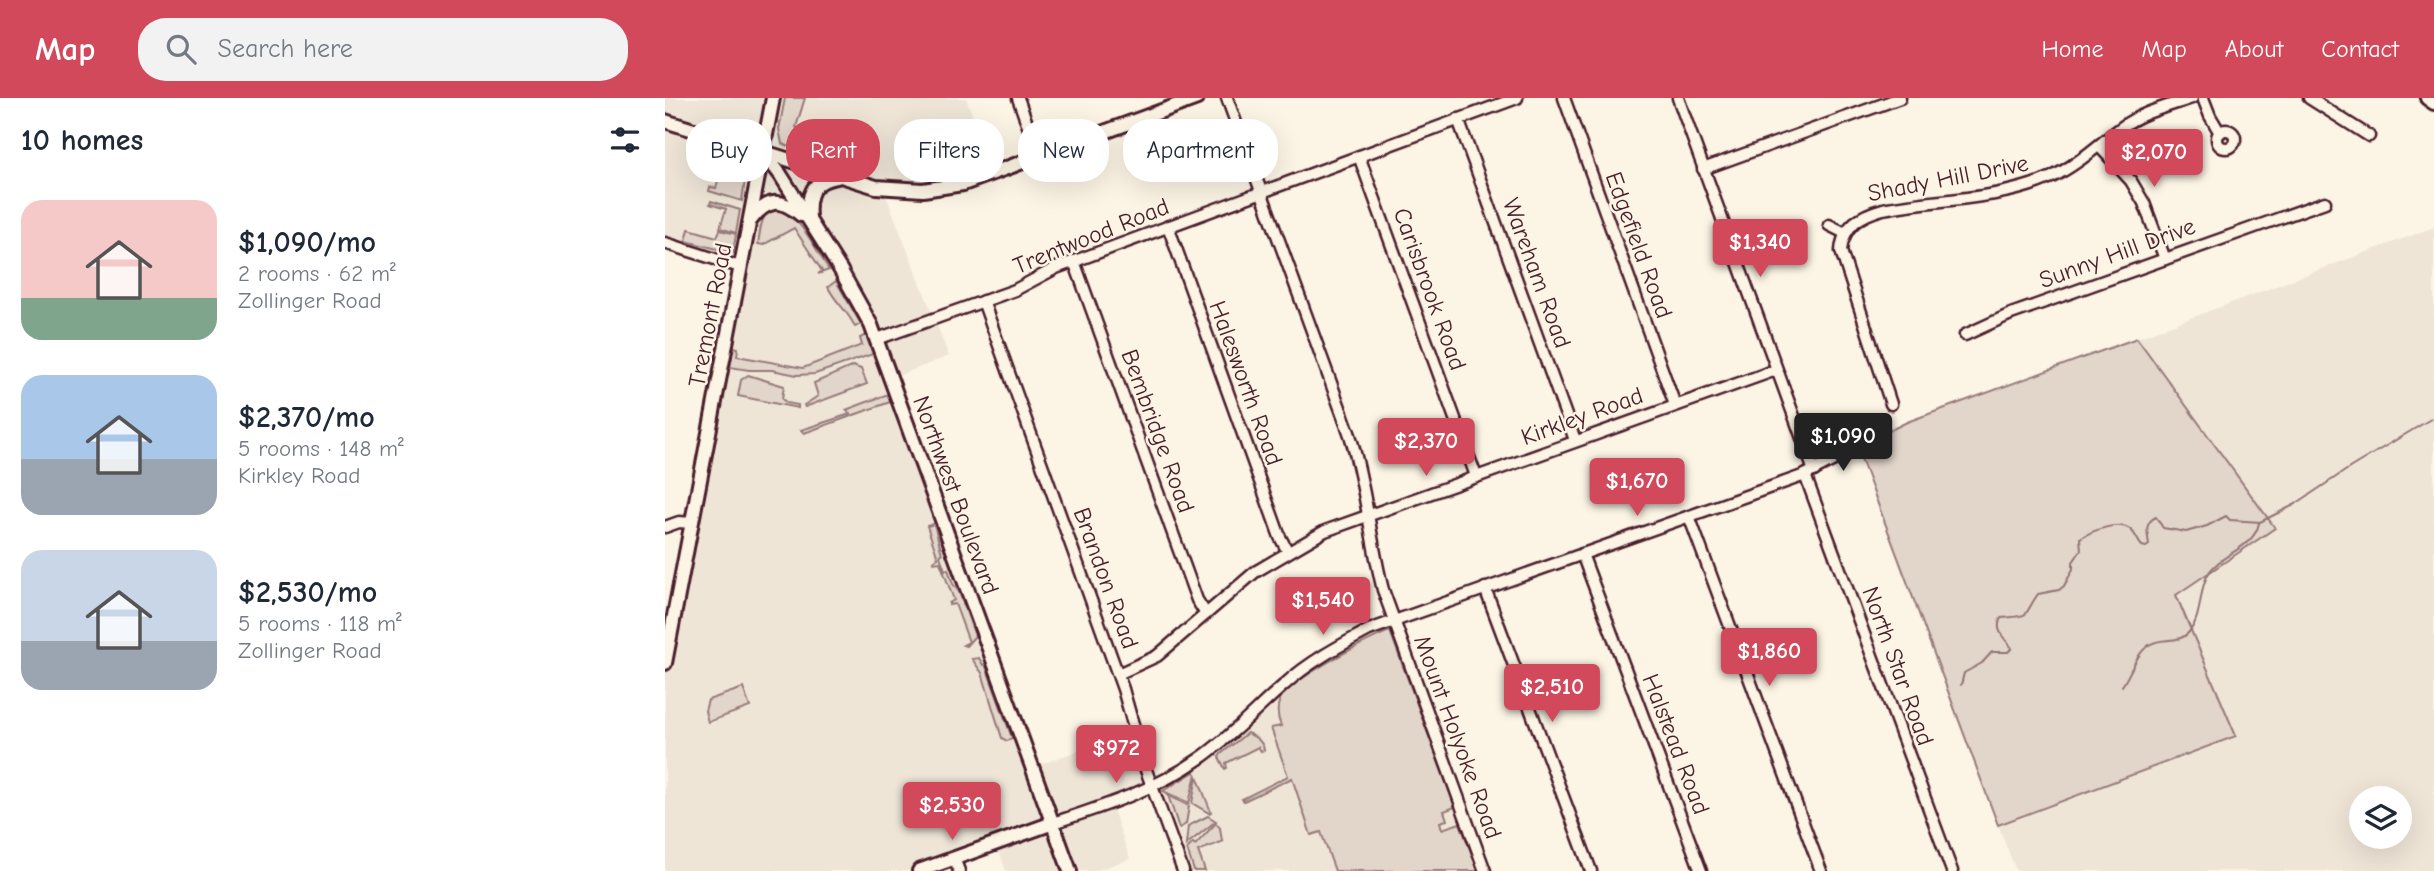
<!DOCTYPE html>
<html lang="en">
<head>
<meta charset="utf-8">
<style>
	:root { --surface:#fff; --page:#f2f2f3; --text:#1f2937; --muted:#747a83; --accent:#d1495b }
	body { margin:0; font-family:"Comic Neue",sans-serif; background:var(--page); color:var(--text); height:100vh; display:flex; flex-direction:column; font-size:26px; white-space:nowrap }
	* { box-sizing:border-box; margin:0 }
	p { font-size:23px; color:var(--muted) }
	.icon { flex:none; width:38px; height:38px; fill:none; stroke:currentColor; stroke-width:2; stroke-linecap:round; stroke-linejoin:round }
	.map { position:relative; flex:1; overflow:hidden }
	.drawer { display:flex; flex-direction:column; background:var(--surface); width:665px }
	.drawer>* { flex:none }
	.guide { position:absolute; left:21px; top:21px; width:665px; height:63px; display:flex; gap:14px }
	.tools { position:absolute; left:1684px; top:688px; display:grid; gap:14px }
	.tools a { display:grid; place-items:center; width:63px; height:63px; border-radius:50%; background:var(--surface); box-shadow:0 7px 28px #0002; font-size:35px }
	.price { position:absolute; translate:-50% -60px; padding:0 16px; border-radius:7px; background:var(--accent); color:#fff; font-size:23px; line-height:46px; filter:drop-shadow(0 2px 4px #0008) }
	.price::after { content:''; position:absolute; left:50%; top:42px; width:21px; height:16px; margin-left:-10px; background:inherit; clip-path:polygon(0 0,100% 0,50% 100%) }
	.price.active { background:#222; color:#fff }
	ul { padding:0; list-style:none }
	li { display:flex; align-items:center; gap:21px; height:175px; padding:0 21px }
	li span { display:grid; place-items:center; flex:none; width:196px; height:140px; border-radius:21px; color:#555 }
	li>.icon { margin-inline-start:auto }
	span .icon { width:84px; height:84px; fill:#fffc; stroke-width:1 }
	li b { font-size:30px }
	h2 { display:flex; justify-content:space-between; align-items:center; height:84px; padding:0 21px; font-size:30px }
	.pill { padding:0 24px; border-radius:28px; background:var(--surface); box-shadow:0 7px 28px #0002; font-size:24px; line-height:63px }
	.pill.active { background:var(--accent); color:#fff }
	header { display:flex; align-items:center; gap:42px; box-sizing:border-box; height:98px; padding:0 35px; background:var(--accent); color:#fff }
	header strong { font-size:33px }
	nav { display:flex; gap:38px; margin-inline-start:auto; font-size:24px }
	.search { width:490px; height:63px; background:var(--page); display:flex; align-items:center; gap:18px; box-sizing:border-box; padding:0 24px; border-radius:28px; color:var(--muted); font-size:26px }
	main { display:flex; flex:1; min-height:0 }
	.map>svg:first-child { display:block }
</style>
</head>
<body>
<header>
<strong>Map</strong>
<div class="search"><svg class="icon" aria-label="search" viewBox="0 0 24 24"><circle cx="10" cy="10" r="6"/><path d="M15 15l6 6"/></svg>Search here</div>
<nav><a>Home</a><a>Map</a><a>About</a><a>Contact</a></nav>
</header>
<main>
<section class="drawer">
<h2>10 homes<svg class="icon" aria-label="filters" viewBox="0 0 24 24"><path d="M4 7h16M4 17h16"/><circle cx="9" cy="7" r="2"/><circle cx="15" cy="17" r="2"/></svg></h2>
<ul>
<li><span style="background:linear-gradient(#f6c9c9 70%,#7fa58c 0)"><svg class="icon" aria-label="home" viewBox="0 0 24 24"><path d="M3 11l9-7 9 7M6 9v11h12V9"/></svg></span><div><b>$1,090/mo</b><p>2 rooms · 62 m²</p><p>Zollinger Road</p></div></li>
<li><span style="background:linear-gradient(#a9c7e8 60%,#9aa5b1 0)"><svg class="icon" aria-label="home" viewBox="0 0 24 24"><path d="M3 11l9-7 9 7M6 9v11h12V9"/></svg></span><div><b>$2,370/mo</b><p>5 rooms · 148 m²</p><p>Kirkley Road</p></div></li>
<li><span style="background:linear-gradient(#c9d6e8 65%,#9aa5b1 0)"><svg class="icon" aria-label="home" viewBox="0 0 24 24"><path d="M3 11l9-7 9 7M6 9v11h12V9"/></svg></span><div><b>$2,530/mo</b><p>5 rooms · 118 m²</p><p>Zollinger Road</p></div></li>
</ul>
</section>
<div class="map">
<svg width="1769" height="773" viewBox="0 0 1769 773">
	<rect width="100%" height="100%" fill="#fcf5e5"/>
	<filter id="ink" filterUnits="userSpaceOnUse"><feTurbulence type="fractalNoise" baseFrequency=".0143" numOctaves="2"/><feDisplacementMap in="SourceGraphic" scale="14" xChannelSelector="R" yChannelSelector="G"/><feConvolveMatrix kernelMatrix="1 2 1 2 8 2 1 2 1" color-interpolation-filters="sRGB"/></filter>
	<g filter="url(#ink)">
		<g fill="#eee5d7" fill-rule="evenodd">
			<path d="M0 0H301L329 75 298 86 218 90 284 258 227 280 368 669 470 632 487 688 507 678 635 573 729 522 820 773H518L487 689 446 705 465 761 430 773H341L331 745 254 773H0V565L75 169 0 145Z"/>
			<path d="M1769 129V773H1351L1333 727 1571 638 1511 497 1610 430 1472 240ZM1696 700H1734V738H1696Z"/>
		</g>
		<g fill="#e2d5ca" stroke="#967a7a" stroke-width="2">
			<path d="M120 0H140L131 29 137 32 140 54 117 46 114 31Z"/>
			<path d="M157 41 166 43 165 47 173 49 176 46 170 63 150 57Z"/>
			<path d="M34 45 83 61 77 103 44 93 45 89 51 90 57 67 53 66 50 58 34 50Z"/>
			<path d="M46 103 75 112 71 135 55 130 61 111 45 106Z"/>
			<path d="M115 110C138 123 150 150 164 172L153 176 157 173 129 130 98 147 93 146C96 130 95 111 115 110Z"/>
			<path d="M24 131 52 139 55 132 71 136 68 155 21 143Z"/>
			<path d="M171 183 196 226 190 229C183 213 170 204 163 189Z"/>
			<path d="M201 237 208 256 150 276 132 277 107 272H84L65 269 69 249 73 250 72 258 138 270 197 247 195 240Z"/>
			<path d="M1472 240 1610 430 1511 497 1571 638 1333 727 1192 350 1201 344 1242 324Z"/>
			<path d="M188 268 196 271 202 286 140 309 139 307 153 298 149 285Z"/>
			<path d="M83 277 119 288 117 301 122 305 133 307V310L73 298 76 282Z"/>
			<path d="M223 296 225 304 139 335 136 332 185 316 181 312Z"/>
			<path d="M269 426 277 456 275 458 280 472 283 471 288 486 294 494 310 538 301 548 298 547 304 544 290 506 284 507V505L289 502 275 464 269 465 268 463 273 460 262 428Z"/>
			<path d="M725 533 790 709 779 713 782 722 775 724 777 731 795 725 813 773H670L656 734 646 737 627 680 579 703 577 701 623 678 606 630 616 628C612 619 612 611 614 604 618 585 705 540 725 533Z"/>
			<path d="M314 560 318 567 320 566 347 640 342 643 337 640 317 575 307 561Z"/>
			<path d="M78 590 85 609 43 624 40 613 43 602Z"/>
			<path d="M582 635C589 638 598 643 599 652L596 653 593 649 561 665 562 670 560 671 554 659 556 656Z"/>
			<path d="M529 674 531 676 524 705 498 693Z"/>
			<path d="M532 678 546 714 544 715 527 705Z"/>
			<path d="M503 697 524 708 521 726 514 730Z"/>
			<path d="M543 718 551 723 521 747 523 728Z"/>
			<path d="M551 725 555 730 557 743H559L533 753 540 773H529L522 751 528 745 530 747Z"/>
		</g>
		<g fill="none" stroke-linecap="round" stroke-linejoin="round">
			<g stroke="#917474" stroke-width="2">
				<path d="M1296 587 1299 575 1317 565 1327 554H1343L1347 550C1340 541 1329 532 1336 520 1369 517 1356 520 1373 496L1394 492 1399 488 1408 471V464L1416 452 1415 440C1427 433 1455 421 1467 433 1471 437 1473 444 1477 448L1481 449 1484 447C1483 436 1478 425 1491 419L1498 430 1521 434 1542 428 1561 418 1565 422 1595 424 1629 407 1686 369 1769 319"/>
				<path d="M1457 588C1466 575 1471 556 1484 547 1496 538 1513 547 1524 534 1538 518 1533 490 1545 473 1559 454 1589 450 1594 425"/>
			</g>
			<g stroke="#4a1f2b" stroke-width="15">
				<g id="minor">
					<path d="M353 0 374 59"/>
					<path d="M562 0 685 337C701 388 705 441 718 492L820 773"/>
					<path d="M899 0 1010 307"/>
					<path d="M1013 0 1149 373"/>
					<path d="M1538 0 1545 18 1555 35"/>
					<path d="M1644 0 1704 38"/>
					<path d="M793 21 910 342"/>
					<circle cx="1561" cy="41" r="9"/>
					<path d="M1434 48 1466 83 1479 105 1500 161"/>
					<path d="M694 58 811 378"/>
					<path d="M1038 71 1235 0"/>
					<path d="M1164 127 1180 135"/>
					<path d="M503 128 615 439 623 454"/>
					<path d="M0 145 75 169"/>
					<path d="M409 163 532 502 541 516"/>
					<path d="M318 203 458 591 481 672 518 773"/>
					<path d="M1300 237 1346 216 1660 104"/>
					<path d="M212 241 350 192 391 170 852 0"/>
					<path d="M1226 306 1176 153C1178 127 1196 117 1218 111 1275 100 1334 103 1387 79 1414 66 1434 46 1457 29 1477 14 1504 8 1527 0"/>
					<path d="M1140 377 1287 773"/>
					<path d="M1024 418 1156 773"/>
					<path d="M0 429 14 424 26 425"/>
					<path d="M917 456 1036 773"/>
					<path d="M820 490 926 773"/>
					<path d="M453 576 492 558 590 474 660 433 1111 272"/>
					<path d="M388 725C439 708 490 692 534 661 566 639 590 612 619 587 644 564 674 548 704 532L1140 377 1192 350"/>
					<path d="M289 760 294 773"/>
				</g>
			</g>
			<g stroke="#4a1f2b" stroke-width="18">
				<g id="major">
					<path d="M1762 0 1769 5"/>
					<path d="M0 23 211 89 258 92 298 86 532 0"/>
					<path d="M98 54 115 76 175 171 206 227 405 773"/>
					<path d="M144 120C142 97 147 82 172 79"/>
					<path d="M85 123C101 101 115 99 136 117"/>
					<path d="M0 565 108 0"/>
					<path d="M254 773 388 725"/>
				</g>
			</g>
			<use href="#minor" stroke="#fcf5e5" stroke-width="10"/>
			<use href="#major" stroke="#fcf5e5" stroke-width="12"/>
		</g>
	</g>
	<g text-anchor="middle" stroke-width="5" stroke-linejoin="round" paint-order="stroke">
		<g font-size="24" fill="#4a1f2b" stroke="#fcf5e5">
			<text transform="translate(1283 80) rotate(-11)" y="8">Shady Hill Drive</text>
			<text transform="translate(426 138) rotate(-22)" y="8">Trentwood Road</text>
			<text transform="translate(974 147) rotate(70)" y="8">Edgefield Road</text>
			<text transform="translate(1452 155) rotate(-20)" y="8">Sunny Hill Drive</text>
			<text transform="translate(872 175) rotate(70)" y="8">Wareham Road</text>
			<text transform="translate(765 191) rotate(70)" y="8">Carisbrook Road</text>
			<text transform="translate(45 217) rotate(-79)" y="8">Tremont Road</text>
			<text transform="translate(581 285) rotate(70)" y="8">Halesworth Road</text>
			<text transform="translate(917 318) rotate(-20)" y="8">Kirkley Road</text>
			<text transform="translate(493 333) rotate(70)" y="8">Bembridge Road</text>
			<text transform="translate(291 397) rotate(70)" y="8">Northwest Boulevard</text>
			<text transform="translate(441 480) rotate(70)" y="8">Brandon Road</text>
			<text transform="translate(1233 568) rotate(70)" y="8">North Star Road</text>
			<text transform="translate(793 639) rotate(70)" y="8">Mount Holyoke Road</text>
			<text transform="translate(1011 646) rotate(69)" y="8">Halstead Road</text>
		</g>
	</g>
</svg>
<div class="tools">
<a><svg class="icon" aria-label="layers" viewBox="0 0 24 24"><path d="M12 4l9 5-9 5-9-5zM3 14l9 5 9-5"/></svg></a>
</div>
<b class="price" style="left:1489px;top:91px">$2,070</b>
<b class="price" style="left:1095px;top:181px">$1,340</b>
<b class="price active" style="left:1178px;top:375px">$1,090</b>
<b class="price" style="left:761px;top:380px">$2,370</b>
<b class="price" style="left:972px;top:420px">$1,670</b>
<b class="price" style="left:658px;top:539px">$1,540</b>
<b class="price" style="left:1104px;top:590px">$1,860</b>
<b class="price" style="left:887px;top:626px">$2,510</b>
<b class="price" style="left:451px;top:687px">$972</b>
<b class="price" style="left:287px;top:744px">$2,530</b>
<div class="guide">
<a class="pill">Buy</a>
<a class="pill active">Rent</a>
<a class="pill">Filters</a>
<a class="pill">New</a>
<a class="pill">Apartment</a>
</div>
</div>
</main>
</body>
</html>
